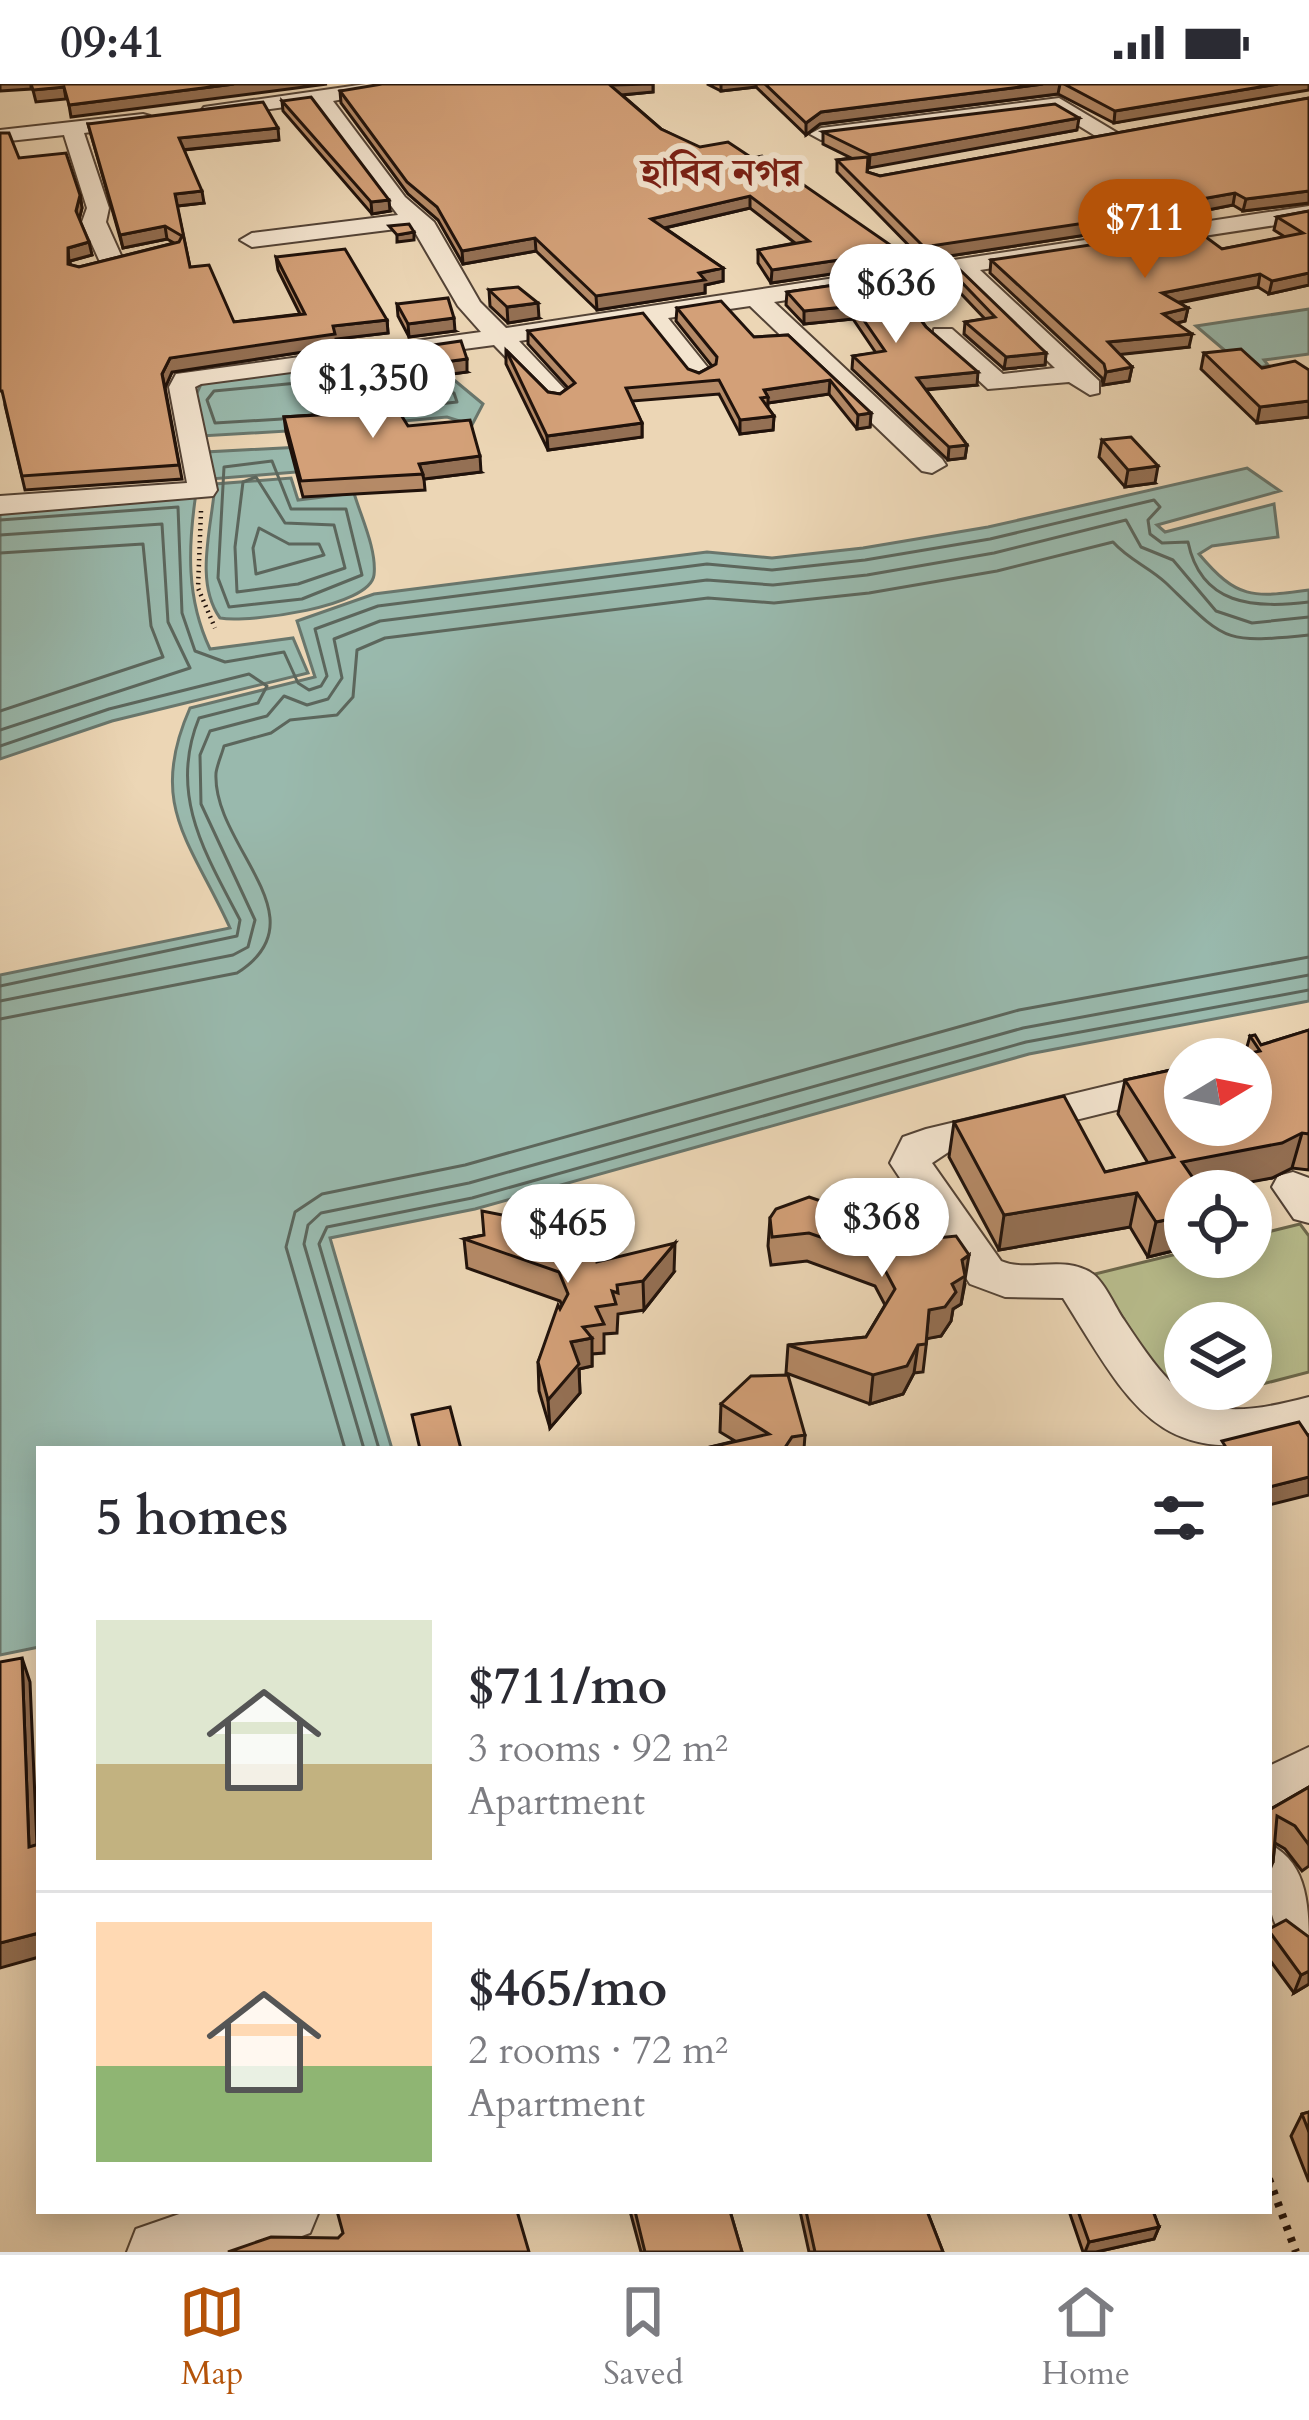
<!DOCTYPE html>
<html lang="en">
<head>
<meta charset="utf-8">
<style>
	:root { --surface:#fff; --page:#f2f2f3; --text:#2b2b33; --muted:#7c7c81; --line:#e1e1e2; --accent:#b45309 }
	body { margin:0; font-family:Cardo,"Noto Serif Bengali",serif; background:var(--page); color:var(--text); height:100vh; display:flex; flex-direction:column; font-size:45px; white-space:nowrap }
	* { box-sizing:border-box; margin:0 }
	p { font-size:39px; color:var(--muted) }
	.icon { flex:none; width:66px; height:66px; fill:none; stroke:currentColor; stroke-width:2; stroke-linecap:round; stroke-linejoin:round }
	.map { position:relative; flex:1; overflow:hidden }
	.details { position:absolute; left:36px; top:1362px; width:1236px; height:768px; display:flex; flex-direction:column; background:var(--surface); border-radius:0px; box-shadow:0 6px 30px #0003 }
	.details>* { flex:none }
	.needle { width:78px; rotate:80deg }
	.buttons { position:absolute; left:1164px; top:954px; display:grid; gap:24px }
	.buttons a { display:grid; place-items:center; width:108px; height:108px; border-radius:50%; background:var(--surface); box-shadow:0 6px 30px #0003; font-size:60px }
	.price { position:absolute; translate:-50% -102px; padding:0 27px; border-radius:42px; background:#fff; color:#222; font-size:39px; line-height:78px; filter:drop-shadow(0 3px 6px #0008) }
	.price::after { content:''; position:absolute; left:50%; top:72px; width:36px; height:27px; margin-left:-18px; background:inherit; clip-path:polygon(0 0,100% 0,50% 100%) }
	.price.active { background:var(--accent); color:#fff }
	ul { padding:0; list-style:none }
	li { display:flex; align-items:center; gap:36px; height:300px; padding:0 60px }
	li+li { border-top:3px solid var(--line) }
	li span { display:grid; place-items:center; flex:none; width:336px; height:240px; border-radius:0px; color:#555 }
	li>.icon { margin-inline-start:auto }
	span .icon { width:144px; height:144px; fill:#fffc; stroke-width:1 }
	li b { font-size:51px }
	h2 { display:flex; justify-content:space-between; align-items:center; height:144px; padding:0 60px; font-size:51px }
	.status { display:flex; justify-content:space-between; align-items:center; height:84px; padding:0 60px; background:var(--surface); direction:ltr }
	.status svg { height:33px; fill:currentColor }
	.tab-bar { display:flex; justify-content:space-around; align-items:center; height:168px; border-top:3px solid var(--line); background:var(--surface); font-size:33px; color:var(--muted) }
	.tab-bar a { display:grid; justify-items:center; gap:6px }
	.tab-bar .active { color:var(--accent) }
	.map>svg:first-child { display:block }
</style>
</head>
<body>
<div class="status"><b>09:41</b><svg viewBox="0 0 49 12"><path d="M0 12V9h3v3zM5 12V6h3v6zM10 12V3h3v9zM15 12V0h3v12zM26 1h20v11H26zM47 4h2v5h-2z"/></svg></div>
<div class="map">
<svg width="1309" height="2168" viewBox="0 0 1309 2168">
	<rect width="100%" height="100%" fill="#ecd6b5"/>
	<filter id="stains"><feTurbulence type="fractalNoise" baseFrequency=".00167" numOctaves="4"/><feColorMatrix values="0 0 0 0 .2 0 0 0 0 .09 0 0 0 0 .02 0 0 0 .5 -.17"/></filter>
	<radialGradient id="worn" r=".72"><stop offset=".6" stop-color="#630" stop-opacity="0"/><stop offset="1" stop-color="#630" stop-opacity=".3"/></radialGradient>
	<path fill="#b8bd8d" stroke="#6c684c" stroke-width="3" d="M1300 1140 1309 1152V1288L1251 1303V1239H1185V1305H1244L1179 1322 1095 1190 1185 1168V1173H1251V1152Z"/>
	<g fill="#99b9ad" stroke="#69766c" stroke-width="3">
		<path d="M1309 225V270L1264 276 1268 281 1249 287 1196 242Z"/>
		<path d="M417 276 427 295H453L483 320 472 341 447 333 404 337 376 281Z"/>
		<path d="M308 285 330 340 357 383 211 395 206 368 320 362V345L201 352 194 315 203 296Z"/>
		<path d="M1247 384 1280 407 1157 441 1165 448 1274 420 1278 453 1212 462 1199 470C1237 515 1252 514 1309 506V917L1029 970 475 1125 330 1154 392 1365H39V1563L0 1571V891L230 844C191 758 147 721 190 624L315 593 297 537 374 510 707 468 772 474 863 464 988 443Z"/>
		<path d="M291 394 298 416 354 409C361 433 377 466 374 491 370 523 249 539 220 534 194 498 212 442 215 400Z"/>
		<path d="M196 409C188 463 186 514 210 565L293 554 308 589 112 637 0 675V425Z"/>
	</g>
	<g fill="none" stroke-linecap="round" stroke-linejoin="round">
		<g stroke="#5c665c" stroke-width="3">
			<path d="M403 290 423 306 454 309 457 318 412 323 398 297Z"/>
			<path d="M282 335 215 339 207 316 214 307 297 299 312 328"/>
			<path d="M272 377 291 425H346L362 491 302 515 229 523 218 494 224 383Z"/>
			<path d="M256 393 285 439 334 441 345 484 298 500 237 508 235 463 243 398Z"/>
			<path d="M0 436 178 423 182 529 195 567 225 578 284 568 298 599 309 606 321 602 327 592 315 545 378 522 707 480 772 486 865 476 990 455 1154 416 1160 423 1148 436 1150 450 1162 459 1188 458C1201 521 1253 525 1309 518"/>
			<path d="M259 444 289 460H319L324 471 256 490 253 464Z"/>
			<path d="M0 451 162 440 168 538 190 584 0 646"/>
			<path d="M0 469 143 460 151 542 163 573 0 627"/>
			<path d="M0 662 109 625 249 590 267 602 258 619 199 634C168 710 205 769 240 836L237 852 0 902"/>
			<path d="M0 917 233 871 248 863 255 836 201 720 200 671 210 647 267 632 284 612 307 621 328 615 342 594 334 555 380 537 707 496 773 501 867 491 994 469 1126 436 1141 463 1173 476 1216 527 1252 539 1309 533"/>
			<path d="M0 935 237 889C324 834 212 762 216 689 217 681 222 670 224 662L271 649 290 636 337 631 353 613 357 566 385 554 708 514 774 519 869 509 997 487 1113 458C1129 476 1149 483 1166 499 1226 557 1222 560 1309 551"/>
			<path d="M345 1365 286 1163 295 1128 322 1110 465 1081 1019 926 1309 873"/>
			<path d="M364 1365 304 1160 308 1141 321 1129 469 1099 1023 944 1309 891"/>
			<path d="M379 1365 319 1160 327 1143 472 1114 1026 958 1309 906"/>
		</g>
		<g stroke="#534336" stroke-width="4">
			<g id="minor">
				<path d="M366 0H422L333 17 405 113 434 138 480 218 506 244 1309 122V136L980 186 1099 297V309L1090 311 1069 298 988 305 934 255V245H952L1003 290 1055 284 957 190 774 218 942 375 946 381 932 389 922 387 750 222 668 234 713 290 700 298 691 296 645 238 519 257 571 312 558 320 549 318 494 261 201 300 195 303 217 406 213 412 0 430V412L187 399 169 303 176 290 481 248 458 222 412 143 252 163 240 156 252 149 398 131 314 19 211 33 201 27 204 23Z"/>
				<path d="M1059 14 1121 51 1102 56 1055 27 821 56 810 50 821 44Z"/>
				<path d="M143 30 150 32V40L84 49 109 124 106 138 124 178 112 185 100 178 82 138 87 124 64 51 0 58V46Z"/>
				<path d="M1185 983V1009L950 1067 932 1079 1001 1177C1029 1189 1064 1170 1093 1190 1105 1199 1115 1223 1124 1236 1182 1324 1203 1341 1309 1313V1349C1160 1390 1133 1326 1063 1214L1005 1213 970 1200 890 1079 903 1053 926 1045Z"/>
				<path d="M1293 1088 1309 1094V1139L1294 1135 1272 1103 1278 1092Z"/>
				<path d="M1309 1663V1716L1269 1736V1682Z"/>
				<path d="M1269 1760C1309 1779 1309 1825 1309 1870 1260 1851 1269 1805 1269 1760Z"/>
				<path d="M188 2127H319L310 2149 258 2168H127L136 2145Z"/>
			</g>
		</g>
		<path stroke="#20120b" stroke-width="4.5" stroke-dasharray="1.5 4.5" stroke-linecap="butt" d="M201 427 198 504 215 544"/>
		<path stroke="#20120b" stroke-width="8" stroke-dasharray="4.5 8" stroke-linecap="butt" d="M1269 2095 1296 2168"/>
		<use href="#minor" fill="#f3e4cf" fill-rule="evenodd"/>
	</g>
	<g fill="#b58a67" stroke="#20120b" stroke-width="3">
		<path d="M653 0V8L622 11 661 45 899 167 898 180 771 199 758 179V166L795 159 750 124 665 144 723 184V197L705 201V209L597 226 536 167 463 180 438 136 408 110 341 19 340 7Z"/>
		<path d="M707 0H1309L1114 39 1058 10 820 40 806 51 756 3 721 7Z"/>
		<path d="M1309 14V119L1243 127 1233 121 1172 133 1171 138 923 176 837 88V76L851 74 823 60V48L1077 46 868 83 867 88 880 92Z"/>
		<path d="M282 17 390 127 372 130 283 27Z"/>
		<path d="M88 40 279 56 184 66 204 119 177 122 190 183 234 238 300 230 278 186 276 173 387 236 388 249 336 255V263L172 288 165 303 182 395 25 406 5 321 19 74 80 111 82 124 79 135 92 171 70 177V181L79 183 174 159 167 155 123 164Z"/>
		<path d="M1309 127V201L1269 210 1258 203 1179 219 1188 224 1185 237 1176 239 1189 263 1119 270 1132 283 1129 297 1103 301 1102 294 990 189 991 176 1222 165 1285 153 1274 146 1277 133Z"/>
		<path d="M949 185 1046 269 1045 281 1004 285 964 250 965 238 985 235 948 196Z"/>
		<path d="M889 193 926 243 977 301 926 306 967 361 965 374 948 376 852 285 853 272 876 269 853 235 804 240 786 221 787 208Z"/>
		<path d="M489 206 539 234 508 239 490 222Z"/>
		<path d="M397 220 455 247 409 253 398 232Z"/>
		<path d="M677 224 754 253 788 251 871 329 870 343 857 345 829 310 768 319V324L774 332 773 346 740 350 719 310 632 317 642 339V353L548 366 506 280V266L548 308 560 310 568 304 528 260V247L699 289 712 282 676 237Z"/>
		<path d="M420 263 467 288 430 293 421 276Z"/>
		<path d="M1204 269 1262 284 1309 286V333L1257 339 1201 285Z"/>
		<path d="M342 305 408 342 481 388 424 395 425 406 303 413 286 348 284 333 347 329Z"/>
		<path d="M1102 356 1155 399 1125 403 1099 373Z"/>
		<path d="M1309 946V1086L1292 1084 1272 1094 1185 1107V1164L1148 1173 1130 1143 999 1166 949 1073 954 1038 1105 1088 1148 1079 1118 1030 1125 996 1245 970 1250 952 1261 961Z"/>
		<path d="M770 1134 883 1137 908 1149 965 1200 961 1220 953 1225 951 1237 941 1252 927 1254 923 1288 914 1289 903 1310 870 1320 786 1289 788 1261 866 1253 885 1221 875 1202 807 1177 771 1181 768 1162Z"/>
		<path d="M540 1144 575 1170 597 1178 674 1188 644 1226 618 1230 617 1249 604 1250V1269L592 1270V1282L579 1285 580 1309 550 1344 539 1307 538 1278 562 1221 560 1217 467 1184 464 1155 484 1151 541 1152Z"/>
		<path d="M721 1320 805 1351 804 1365H702L735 1357 720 1348Z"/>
		<path d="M1309 1703V1782L1302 1787 1285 1765 1275 1759 1273 1778 1269 1788V1726Z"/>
		<path d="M1269 1845 1309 1900 1294 1909 1269 1875Z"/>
		<path d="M1309 2028V2098L1291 2052 1302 2030Z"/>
		<path d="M630 2127H730L742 2168H641Z"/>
		<path d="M800 2127H927L943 2168H809Z"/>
		<path d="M1069 2127H1153L1159 2143 1154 2155 1096 2168H1083Z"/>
	</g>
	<g fill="#947054" stroke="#20120b" stroke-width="3">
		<path d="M0 0H31V5L0 7Z"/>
		<path d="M234 0H327L71 33 69 21Z"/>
		<path d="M653 0V8L610 12V1Z"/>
		<path d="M721 0H756V3L721 7Z"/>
		<path d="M1043 0H1060L1058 10 820 40 806 51V39L821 28Z"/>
		<path d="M1278 0H1309V6L1114 39 1115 27Z"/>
		<path d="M64 3 66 15 36 18 33 6Z"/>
		<path d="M1079 34 1077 46 869 84 870 71Z"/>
		<path d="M278 44 279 56 181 66 179 54Z"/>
		<path d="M202 107 204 119 177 122 175 110Z"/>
		<path d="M1309 107V119L1243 127 1246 115Z"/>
		<path d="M1235 109 1233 121 1172 133 1171 138 923 176 924 163Z"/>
		<path d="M80 111 82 124 78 140 76 127Z"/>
		<path d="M750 112V124L651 147V135Z"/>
		<path d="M389 116 390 127 372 130 371 118Z"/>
		<path d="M165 142 167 155 123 164 120 151Z"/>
		<path d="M414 148V156L397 158V151Z"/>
		<path d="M535 154 536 167 463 180 462 167Z"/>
		<path d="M89 158 92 171 70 177V193L68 164Z"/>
		<path d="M899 167 898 180 771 199 772 186Z"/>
		<path d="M723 184V197L705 201V209L597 226 596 212Z"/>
		<path d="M1309 189V201L1269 210 1272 197Z"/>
		<path d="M1260 190 1258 203 1159 222 1162 209Z"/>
		<path d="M538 219 539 234 508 239 507 223Z"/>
		<path d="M854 222 853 235 804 240V227Z"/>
		<path d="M1188 224 1185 237 1161 243 1163 230Z"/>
		<path d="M454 234 455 247 409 253 408 240Z"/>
		<path d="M387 236 388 249 336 255V263L172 288 165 304 162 290 170 274 333 242Z"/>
		<path d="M1192 250 1189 263 1106 272 1108 258Z"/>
		<path d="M1046 269 1045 281 1004 285 1006 273Z"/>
		<path d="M467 275V288L430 293 429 280Z"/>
		<path d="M1132 283 1129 297 1103 301 1106 288Z"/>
		<path d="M978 288 977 301 916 306 917 294Z"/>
		<path d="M830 296 829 310 768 319V313L764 306Z"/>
		<path d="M1309 317V333L1257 339 1260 323Z"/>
		<path d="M871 329 870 343 857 345 858 331Z"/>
		<path d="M774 332 773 346 740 350V336Z"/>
		<path d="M642 339V353L548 366 547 352Z"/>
		<path d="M967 361 965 374 948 376 949 363Z"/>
		<path d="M480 372 481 388 424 395 419 380Z"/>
		<path d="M1158 382 1155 399 1125 403 1128 386Z"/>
		<path d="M1302 1049 1292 1084 1272 1094 1203 1107H1185L1182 1078Z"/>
		<path d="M1137 1109 1130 1143 999 1166 1004 1131Z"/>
		<path d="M1185 1132V1164L1148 1173 1156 1138Z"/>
		<path d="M675 1159 674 1188 644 1226 643 1197Z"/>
		<path d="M969 1171 961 1220 953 1225 951 1237 941 1252 926 1255 929 1226 952 1200 962 1176Z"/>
		<path d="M592 1254V1282L579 1285 580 1309 550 1344 548 1316 571 1258Z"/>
		<path d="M918 1261 914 1289 903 1310 870 1320 873 1291Z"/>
		<path d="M1309 1393V1411L1269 1421V1403Z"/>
		<path d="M22 1574 30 1598 38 1785 29 1763Z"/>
		<path d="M39 1849V1873L0 1884V1859Z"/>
		<path d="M1309 1887V1900L1294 1909 1301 1891Z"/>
		<path d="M1159 2143 1154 2155 1096 2168H1085L1089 2158Z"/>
	</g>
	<g fill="#d3a078" stroke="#20120b" stroke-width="3">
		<path d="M31 0H234L69 21 64 3 33 6Z"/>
		<path d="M382 0H617L610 1 661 45 700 63 728 58 752 74 762 72 899 167 772 186 758 166 809 157 750 112 651 135 723 184 699 189 705 196 596 212 535 154 462 167 437 123 407 98 340 7Z"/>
		<path d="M765 0H1043L821 28 806 39Z"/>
		<path d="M1064 0H1278L1115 27Z"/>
		<path d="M311 13 389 116 371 118 282 17Z"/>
		<path d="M1309 14V107L1246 115 1235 109 1168 121 1173 126 924 163 837 76 868 73 867 88 880 92Z"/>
		<path d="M263 18 278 44 179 54 202 107 175 110 190 183 209 181 234 238 305 230 276 173 345 165 387 236 333 242 335 250 170 274 162 290 179 381 22 392 2 307H0V49H9L19 74 66 69 80 111 76 127 89 158 68 164V180L79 183 179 158 182 152 165 142 120 151 88 40Z"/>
		<path d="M1055 20 1079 34 870 71 823 48Z"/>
		<path d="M1309 127V189L1272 197 1260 190 1162 209 1188 224 1163 230 1192 250 1108 258 1132 283 1106 288 1104 280 991 176 1195 145 1222 165 1303 149 1277 133Z"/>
		<path d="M409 140 414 148 397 151 389 142Z"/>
		<path d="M957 183 1046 269 1006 273 965 238 995 233 949 185Z"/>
		<path d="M889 193 926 243 978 288 917 294 967 361 949 363 853 272 885 267 854 222 804 227 787 208Z"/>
		<path d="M518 203 538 219 507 223 489 206Z"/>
		<path d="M448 214 454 234 408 240 397 220Z"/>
		<path d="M721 217 754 253 788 251 871 329 858 331 830 296 764 306 768 313 761 314 774 332 740 336 719 296 626 304 642 339 547 352 506 266 548 308 560 310 575 299 528 247 643 229 688 285 699 289 716 280 717 273 677 224Z"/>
		<path d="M461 257 467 275 429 280 420 263Z"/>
		<path d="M1241 265 1262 284 1295 277 1309 286V317L1260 323 1204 269Z"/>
		<path d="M361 303 374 311 386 307 408 342 470 336 480 372 419 380 423 390 301 397 284 333 351 329 342 305Z"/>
		<path d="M1131 353 1158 382 1128 386 1102 356Z"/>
		<path d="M1309 946V1050L1302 1049 1282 1059 1182 1078 1202 1107H1185V1132L1156 1138 1137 1109 1004 1131 954 1038 1064 1012 1105 1088 1174 1073 1125 996 1185 983V1041H1251V975H1223L1260 967 1250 952 1255 951 1261 961Z"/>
		<path d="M809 1113 859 1130 876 1125 883 1137 904 1140 908 1149 927 1155 956 1152 969 1171 962 1176 965 1192 952 1200 956 1208 945 1223 929 1226 926 1260 918 1261 907 1282 873 1291 788 1261 866 1253 895 1205 878 1173 809 1149 772 1153 770 1134 776 1125Z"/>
		<path d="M482 1127 518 1134 527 1140 528 1151 544 1152 540 1144 575 1170 596 1167 597 1178 675 1159 643 1197 617 1201 618 1209 612 1207 616 1220 596 1223 604 1240 583 1243 592 1254 571 1258 579 1280 548 1316 538 1278 558 1221 560 1225 568 1210 559 1188 464 1155 484 1151Z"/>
		<path d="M788 1291 805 1351 792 1353 784 1365H702L769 1350 721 1320 751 1292Z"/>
		<path d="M450 1323 461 1365H420L412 1331Z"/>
		<path d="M1299 1338 1309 1353V1393L1269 1403V1365H1227L1222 1357Z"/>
		<path d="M22 1574 29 1763 39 1760V1849L0 1859V1578Z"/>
		<path d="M1309 1703V1761L1295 1742 1277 1732 1273 1778 1269 1780V1726Z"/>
		<path d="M1286 1836 1309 1853V1887L1301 1891 1269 1847V1845Z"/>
		<path d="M1309 2028V2048L1302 2030Z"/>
		<path d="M337 2127H517L529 2168H228L271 2153 338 2154 343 2149Z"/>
		<path d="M635 2127H730L742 2168H645Z"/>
		<path d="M806 2127H927L943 2168H815Z"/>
		<path d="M1078 2127H1153L1159 2143 1089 2158Z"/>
	</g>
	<g text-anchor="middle" stroke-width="12" stroke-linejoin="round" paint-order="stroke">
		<g font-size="39" font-weight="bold" fill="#7a1f14" stroke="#f3e4cf">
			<text x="721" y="101">হাবিব নগর</text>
		</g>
	</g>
	<rect width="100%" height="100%" filter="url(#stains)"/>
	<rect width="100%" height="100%" fill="url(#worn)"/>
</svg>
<div class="buttons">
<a><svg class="needle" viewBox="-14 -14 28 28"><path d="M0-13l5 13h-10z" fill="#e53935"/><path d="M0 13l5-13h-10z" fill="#7c7c81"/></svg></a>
<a><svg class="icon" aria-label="locate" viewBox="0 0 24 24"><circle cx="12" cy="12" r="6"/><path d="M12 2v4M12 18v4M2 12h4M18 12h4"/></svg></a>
<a><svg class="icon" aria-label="layers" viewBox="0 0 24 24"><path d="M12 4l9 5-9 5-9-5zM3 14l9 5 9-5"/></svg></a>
</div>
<b class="price active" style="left:1145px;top:197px">$711</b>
<b class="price" style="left:896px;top:262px">$636</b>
<b class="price" style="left:373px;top:357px">$1,350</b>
<b class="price" style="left:882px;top:1196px">$368</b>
<b class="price" style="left:568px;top:1202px">$465</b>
<section class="details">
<h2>5 homes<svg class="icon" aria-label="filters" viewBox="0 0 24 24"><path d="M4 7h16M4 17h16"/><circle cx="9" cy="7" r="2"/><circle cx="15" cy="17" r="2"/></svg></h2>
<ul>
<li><span style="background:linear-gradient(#dfe7d0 60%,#c2b280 0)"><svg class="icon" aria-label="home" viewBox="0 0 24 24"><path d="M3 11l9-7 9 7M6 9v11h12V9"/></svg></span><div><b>$711/mo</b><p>3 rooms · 92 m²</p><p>Apartment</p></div></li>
<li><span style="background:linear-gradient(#ffd9b3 60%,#8fb573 0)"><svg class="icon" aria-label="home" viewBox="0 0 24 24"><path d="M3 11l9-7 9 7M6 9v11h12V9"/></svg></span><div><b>$465/mo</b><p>2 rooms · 72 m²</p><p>Apartment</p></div></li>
</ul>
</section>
</div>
<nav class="tab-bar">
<a class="active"><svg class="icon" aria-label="map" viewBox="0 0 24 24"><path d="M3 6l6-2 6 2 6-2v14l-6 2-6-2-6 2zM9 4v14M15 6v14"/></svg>Map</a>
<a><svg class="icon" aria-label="saved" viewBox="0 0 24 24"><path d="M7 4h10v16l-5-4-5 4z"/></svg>Saved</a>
<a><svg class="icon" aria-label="home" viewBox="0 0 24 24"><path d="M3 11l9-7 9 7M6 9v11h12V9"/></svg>Home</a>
</nav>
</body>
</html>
